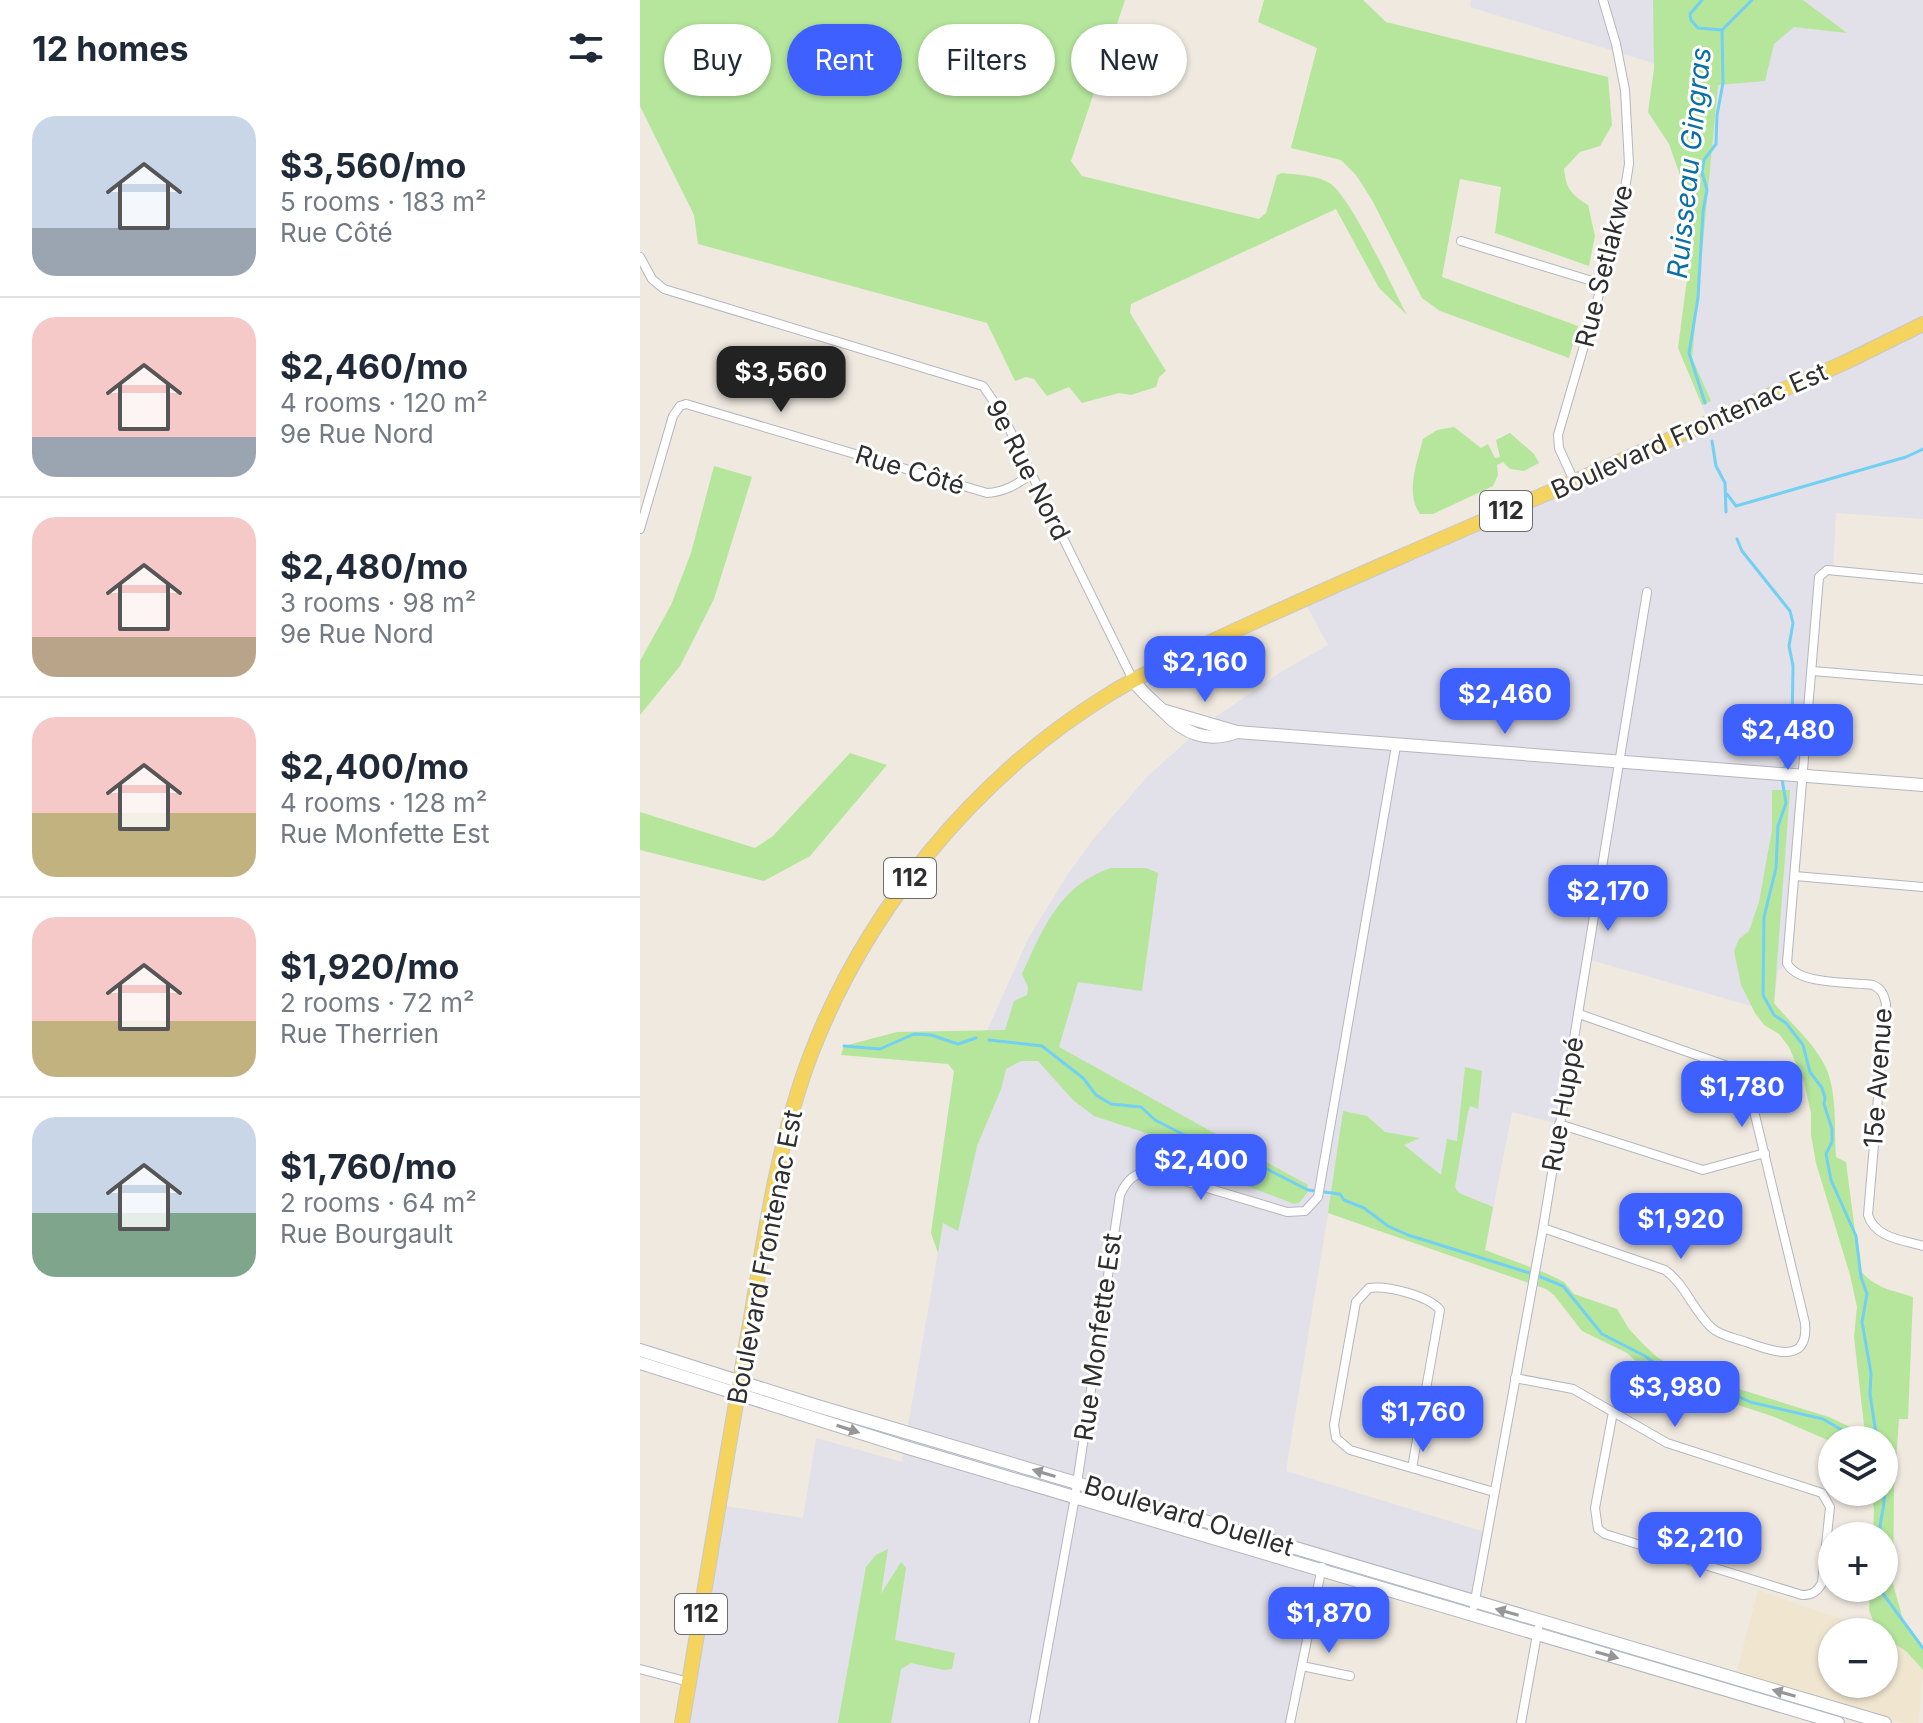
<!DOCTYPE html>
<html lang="en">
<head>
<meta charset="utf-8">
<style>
	:root { --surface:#fff; --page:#f2f2f3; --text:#1f2937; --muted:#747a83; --line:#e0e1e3; --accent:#3d60ff }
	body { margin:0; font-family:Inter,sans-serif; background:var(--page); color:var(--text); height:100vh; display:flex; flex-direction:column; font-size:30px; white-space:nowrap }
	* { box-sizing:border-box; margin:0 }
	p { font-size:26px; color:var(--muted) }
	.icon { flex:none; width:44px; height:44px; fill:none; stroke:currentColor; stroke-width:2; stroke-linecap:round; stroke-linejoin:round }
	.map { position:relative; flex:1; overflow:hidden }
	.drawer { display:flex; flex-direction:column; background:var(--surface); width:640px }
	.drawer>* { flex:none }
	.top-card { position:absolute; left:24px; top:24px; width:760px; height:72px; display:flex; gap:16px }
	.buttons { position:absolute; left:1178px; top:1426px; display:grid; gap:16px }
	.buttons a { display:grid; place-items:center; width:80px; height:80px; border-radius:50%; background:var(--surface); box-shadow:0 2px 6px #0004; font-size:40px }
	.price { position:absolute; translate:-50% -68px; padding:0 18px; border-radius:16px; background:var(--accent); color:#fff; font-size:26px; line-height:52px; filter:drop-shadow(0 2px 4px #0008) }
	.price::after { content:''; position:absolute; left:50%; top:48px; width:24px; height:18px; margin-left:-12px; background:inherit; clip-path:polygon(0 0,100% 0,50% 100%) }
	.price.active { background:#222; color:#fff }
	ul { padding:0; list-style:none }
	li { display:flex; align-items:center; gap:24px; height:200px; padding:0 32px }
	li+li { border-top:2px solid var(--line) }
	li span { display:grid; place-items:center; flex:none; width:224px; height:160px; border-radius:24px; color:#555 }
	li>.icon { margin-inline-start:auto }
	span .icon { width:96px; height:96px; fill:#fffc; stroke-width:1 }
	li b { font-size:34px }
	h2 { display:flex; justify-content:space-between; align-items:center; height:96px; padding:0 32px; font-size:34px }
	.chip { padding:0 28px; border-radius:36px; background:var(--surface); box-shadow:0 2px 6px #0004; font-size:28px; line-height:72px }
	.chip.active { background:var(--accent); color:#fff }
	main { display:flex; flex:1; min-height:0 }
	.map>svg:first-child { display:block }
</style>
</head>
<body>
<main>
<section class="drawer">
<h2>12 homes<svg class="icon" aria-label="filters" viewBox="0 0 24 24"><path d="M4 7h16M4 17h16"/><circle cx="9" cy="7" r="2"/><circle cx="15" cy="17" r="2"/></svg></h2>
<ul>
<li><span style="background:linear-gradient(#c9d6e8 70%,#9aa5b1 0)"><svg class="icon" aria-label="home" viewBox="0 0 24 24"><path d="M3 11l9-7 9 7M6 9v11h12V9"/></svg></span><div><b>$3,560/mo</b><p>5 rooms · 183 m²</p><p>Rue Côté</p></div></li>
<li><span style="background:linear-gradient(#f6c9c9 75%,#9aa5b1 0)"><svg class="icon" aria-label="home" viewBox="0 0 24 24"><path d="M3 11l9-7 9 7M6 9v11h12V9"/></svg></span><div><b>$2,460/mo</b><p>4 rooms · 120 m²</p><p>9e Rue Nord</p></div></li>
<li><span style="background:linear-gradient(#f6c9c9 75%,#b9a48a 0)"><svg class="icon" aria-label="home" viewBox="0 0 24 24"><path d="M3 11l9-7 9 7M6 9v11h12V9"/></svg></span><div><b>$2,480/mo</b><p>3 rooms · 98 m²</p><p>9e Rue Nord</p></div></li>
<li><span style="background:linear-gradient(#f6c9c9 60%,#c2b280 0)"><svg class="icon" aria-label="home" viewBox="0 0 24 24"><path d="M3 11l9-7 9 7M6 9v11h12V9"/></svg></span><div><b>$2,400/mo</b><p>4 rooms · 128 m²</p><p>Rue Monfette Est</p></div></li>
<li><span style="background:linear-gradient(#f6c9c9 65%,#c2b280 0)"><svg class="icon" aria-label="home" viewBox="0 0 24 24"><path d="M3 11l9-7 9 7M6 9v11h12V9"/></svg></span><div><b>$1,920/mo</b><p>2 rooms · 72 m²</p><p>Rue Therrien</p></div></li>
<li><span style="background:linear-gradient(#c9d6e8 60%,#7fa58c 0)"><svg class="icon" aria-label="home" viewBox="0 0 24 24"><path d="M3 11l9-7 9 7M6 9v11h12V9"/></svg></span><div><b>$1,760/mo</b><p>2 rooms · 64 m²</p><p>Rue Bourgault</p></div></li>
</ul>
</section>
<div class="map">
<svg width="1283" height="1723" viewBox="0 0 1283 1723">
	<rect width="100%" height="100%" fill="#efe9e0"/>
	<path fill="#e2e0e8" d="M831 0H1283V519L1196 513 1193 571H1183L1147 963 1138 971 1133 1012 947 959 919 1124 872 1112 845 1250 688 1213 646 1471 848 1533 833 1614 682 1571 650 1723H42L79 1505 163 1518 176 1438 262 1462 313 1164 347 1031 388 939 428 874 455 837 508 776 567 723 641 672 688 645 663 599 1069 422 1038 348 1075 82 830 7Z"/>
	<path fill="#f0e6d0" d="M1118 1590 1239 1632H1192V1684H1244V1636L1267 1652 1283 1670 1279 1723H1262L1096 1674Z"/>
	<g fill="#b5e69c">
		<path d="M0 0H485L431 161 442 176 619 219 626 213 637 175 642 173C658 175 678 175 691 184 712 200 752 287 767 315L739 288 696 209 491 304 490 313 526 371 519 377 516 387 491 395 479 393 442 403 429 387 407 396 394 379 386 377 375 381 347 323 58 244 54 215 0 106Z"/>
		<path d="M624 0H723L746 22 968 77 972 125 960 146 940 152 924 169C926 189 932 195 948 205L955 236 949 266 855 233 861 187 820 179 802 277 938 326 929 358 800 311 782 298 732 200 716 175 701 160 651 148 677 48 618 22Z"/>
		<path d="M1013 0H1163L1207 33 1154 27 1134 44 1125 81 1078 85 1052 358 1071 401 1062 405 1038 348 1048 271 1047 195 1029 144 1008 112 1014 69Z"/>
		<path d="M814 427 841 448 848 444 855 458 860 457 856 440 870 433 894 454 899 463 884 471 870 469 863 462 857 465 858 475 853 486 793 514H780C765 493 777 463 783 439L797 430Z"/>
		<path d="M74 466 112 477 74 599 40 666 0 715V661L31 605 51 553Z"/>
		<path d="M210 753 247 765 170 856 124 881 0 850V812L115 848 133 836Z"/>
		<path d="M1132 790H1150L1134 1003C1150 1023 1171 1040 1183 1062 1198 1088 1194 1128 1196 1157L1206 1162 1220 1270C1234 1288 1252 1290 1273 1297L1268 1419H1259L1254 1489 1253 1584 1264 1623 1283 1648V1670L1267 1652 1244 1636V1632L1237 1631 1229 1610 1230 1588H1244V1536H1233L1234 1508 1230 1492H1244V1440L1192 1442 1132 1416 1014 1378 987 1353 942 1331 914 1295 906 1289 688 1213 703 1111 727 1116 745 1132 780 1138 764 1145 801 1175 807 1139 817 1141 825 1067 842 1071 838 1109 830 1106 828 1112 815 1187 819 1193 853 1207 845 1250 908 1274 924 1282 934 1294 977 1309 989 1329 1003 1344 1017 1357 1038 1370 1189 1417 1225 1434 1214 1337 1217 1307 1210 1275 1176 1163 1171 1135V1113L1164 1082 1149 1047 1139 1034 1124 1025 1115 1013 1101 985 1094 951 1099 939 1109 931 1119 902 1132 830Z"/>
		<path d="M471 868H506L518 873 502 991 438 982 419 1047 668 1185 667 1193 659 1203 654 1204 560 1168 533 1145 512 1135 454 1116 433 1100 398 1061H381L366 1069 361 1089 337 1146 318 1231 303 1223 298 1253 291 1233 314 1071 308 1064 201 1055 204 1046 257 1032 365 1030 374 1001 387 995 388 987 382 974C403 928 420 885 471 868Z"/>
		<path d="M248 1549 241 1594 261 1562 266 1568 255 1640 315 1653 312 1669 304 1670 271 1663 261 1669 251 1723H198L226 1567 236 1555Z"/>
	</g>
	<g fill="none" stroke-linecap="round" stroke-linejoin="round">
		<g stroke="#72d0f2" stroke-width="3">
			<path d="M1062 0 1050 14 1051 20 1058 28 1082 30"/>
			<path d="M1082 30 1112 0"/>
			<path d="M1065 403 1049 353 1058 298 1063 211 1067 190 1062 172 1064 160 1076 144 1077 115 1083 83 1082 30"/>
			<path d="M1072 441 1076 466 1085 483 1086 512"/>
			<path d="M1087 494 1096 506 1266 457 1283 449"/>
			<path d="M1097 539 1102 551 1150 611 1153 623 1149 646 1153 666 1152 726 1144 772"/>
			<path d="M1142 779 1146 803 1138 826 1136 868 1124 917 1123 995 1134 1015 1146 1023 1163 1045 1170 1072 1182 1088 1185 1098 1184 1104 1192 1129V1142L1186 1154 1191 1180 1216 1236 1221 1277 1227 1294 1222 1322 1231 1373 1230 1394 1237 1440"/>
			<path d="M349 1040 402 1046 443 1078 456 1095 471 1104 501 1107 515 1120 562 1144 615 1163 668 1190 700 1194 704 1200 724 1208 748 1226 768 1235 896 1275 923 1286 962 1334 1005 1356 1033 1377 1074 1385 1110 1402 1183 1419 1219 1440"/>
			<path d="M204 1046 240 1049 274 1034 291 1035 318 1044 336 1038"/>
			<path d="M1240 1536C1238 1521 1246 1508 1244 1492"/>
			<path d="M1244 1583V1584"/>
			<path d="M1243 1588 1241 1591 1283 1648"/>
		</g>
		<g stroke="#b4b6c1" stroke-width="10">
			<g id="street">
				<path d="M821 241 962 284"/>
				<path d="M0 257 12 279 24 289 343 386 361 412 493 680"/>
				<path d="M934 481 919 448 918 435 979 226 989 164 985 90 976 44 963 0"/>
				<path d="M0 529 33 416 40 406 46 404 347 493C365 492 378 484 392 473"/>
				<path d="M1283 579 1187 570 1179 577 1147 963C1157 985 1210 982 1233 985 1242 989 1244 995 1246 1004L1228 1215C1235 1238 1263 1240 1283 1246"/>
				<path d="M1172 671 1283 680"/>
				<path d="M1155 876 1283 887"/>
				<path d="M919 1124 1063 1170 1125 1153"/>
				<path d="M903 1228 1025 1270C1046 1285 1053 1311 1072 1328 1081 1336 1095 1338 1106 1342 1130 1350 1169 1367 1165 1323L1108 1086 1102 1071 939 1014"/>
				<path d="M875 1378 933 1389 1027 1443 1182 1493 1190 1507 1182 1583C1177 1592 1172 1595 1162 1595L965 1534 958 1529 955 1508 973 1412"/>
				<path d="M772 1468 800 1310C789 1296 747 1285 729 1288L716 1302 694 1425 696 1438 710 1450 854 1492"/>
				<path d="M834 1606 903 1228 1007 592"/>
				<path d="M662 1666 710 1676"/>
				<path d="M0 1669 49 1682"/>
				<path d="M394 1723 435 1497 480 1195C487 1179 495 1173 511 1171L647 1212 665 1211 678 1197 756 746"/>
				<path d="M650 1723 682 1567"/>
				<path d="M881 1723 898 1629"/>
			</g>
		</g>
		<g stroke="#b4b6c1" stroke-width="14">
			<g id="secondary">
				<path d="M493 680C502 693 513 701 524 712 545 734 567 743 597 732"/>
				<path d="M522 710 597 732 1283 785"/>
				<path d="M0 1350 174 1405 1245 1723"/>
				<path d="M0 1363 265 1447 1198 1723"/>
			</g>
		</g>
		<g stroke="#c9c9c9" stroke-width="16">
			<path id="primary" d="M42 1723C65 1590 86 1457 110 1324 125 1233 138 1141 171 1054 227 909 335 777 468 695 496 677 526 664 556 649 633 612 712 578 790 544 929 484 1068 423 1206 362L1283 324"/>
		</g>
		<use href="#street" stroke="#fff" stroke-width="8"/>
		<use href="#secondary" stroke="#fff" stroke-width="12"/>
		<use href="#primary" stroke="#f5d35f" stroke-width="14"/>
	</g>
	<defs><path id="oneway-solid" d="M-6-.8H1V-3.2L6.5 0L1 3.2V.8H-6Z" transform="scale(2)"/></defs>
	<g fill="#969696">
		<use href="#oneway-solid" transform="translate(208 1429) rotate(18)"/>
		<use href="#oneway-solid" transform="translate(404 1473) rotate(-163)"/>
		<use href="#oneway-solid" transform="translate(867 1612) rotate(-164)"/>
		<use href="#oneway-solid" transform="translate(967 1655) rotate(16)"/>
		<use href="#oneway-solid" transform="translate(1144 1693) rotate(-164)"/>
	</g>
	<g text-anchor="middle" stroke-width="6" stroke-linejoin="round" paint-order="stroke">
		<g fill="#fff" stroke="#6d6d6d" stroke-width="2">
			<rect x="840" y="491" width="52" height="40" rx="6"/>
			<rect x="244" y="858" width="52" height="40" rx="6"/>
			<rect x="35" y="1594" width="52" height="40" rx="6"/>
		</g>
		<g font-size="24" font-weight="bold" fill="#2e2e2e">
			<text x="866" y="519">112</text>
			<text x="270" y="886">112</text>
			<text x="61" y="1622">112</text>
		</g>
		<g font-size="26" fill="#2e2e2e" stroke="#fff">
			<text transform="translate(964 266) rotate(-76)" y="9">Rue Setlakwe</text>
			<text transform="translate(1049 431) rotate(-24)" y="9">Boulevard Frontenac Est</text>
			<text transform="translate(270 470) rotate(17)" y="9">Rue Côté</text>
			<text transform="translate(388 470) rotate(63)" y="9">9e Rue Nord</text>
			<text transform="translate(1238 1078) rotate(-86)" y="9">15e Avenue</text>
			<text transform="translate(923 1104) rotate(-80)" y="9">Rue Huppé</text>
			<text transform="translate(125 1257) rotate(-79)" y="9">Boulevard Frontenac Est</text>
			<text transform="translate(458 1337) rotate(-82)" y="9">Rue Monfette Est</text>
			<text transform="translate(549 1516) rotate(17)" y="9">Boulevard Ouellet</text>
		</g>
		<g font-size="28" font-style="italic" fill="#0a6fa5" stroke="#fff">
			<text transform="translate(1049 163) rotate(-84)" y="10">Ruisseau Gingras</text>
		</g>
	</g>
</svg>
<div class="buttons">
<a><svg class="icon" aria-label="layers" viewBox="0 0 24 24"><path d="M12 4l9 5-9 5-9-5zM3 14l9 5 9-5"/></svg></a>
<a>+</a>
<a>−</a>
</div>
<b class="price active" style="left:141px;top:414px">$3,560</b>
<b class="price" style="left:565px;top:704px">$2,160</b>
<b class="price" style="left:865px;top:736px">$2,460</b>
<b class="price" style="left:1148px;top:772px">$2,480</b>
<b class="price" style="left:968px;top:933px">$2,170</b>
<b class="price" style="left:1102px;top:1129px">$1,780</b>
<b class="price" style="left:561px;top:1202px">$2,400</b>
<b class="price" style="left:1041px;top:1261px">$1,920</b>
<b class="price" style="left:1035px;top:1429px">$3,980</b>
<b class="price" style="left:783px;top:1454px">$1,760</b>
<b class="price" style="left:1060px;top:1580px">$2,210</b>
<b class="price" style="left:689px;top:1655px">$1,870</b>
<div class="top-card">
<a class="chip">Buy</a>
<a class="chip active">Rent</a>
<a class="chip">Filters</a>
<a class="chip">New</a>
</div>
</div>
</main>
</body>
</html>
